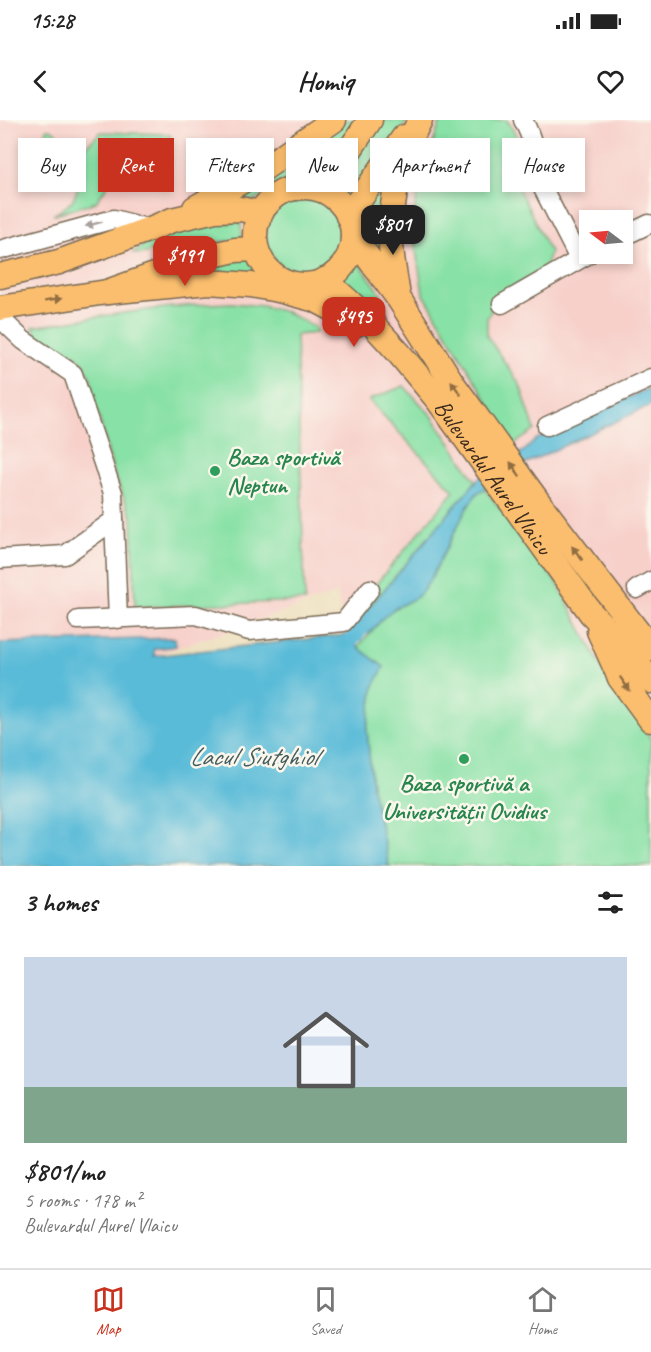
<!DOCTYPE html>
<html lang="en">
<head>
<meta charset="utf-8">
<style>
	:root { --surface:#fff; --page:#f2f2f2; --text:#222; --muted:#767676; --line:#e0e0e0; --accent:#c8321e }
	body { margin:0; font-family:Caveat,sans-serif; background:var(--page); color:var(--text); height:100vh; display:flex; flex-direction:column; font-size:22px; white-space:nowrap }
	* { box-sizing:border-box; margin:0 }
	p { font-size:20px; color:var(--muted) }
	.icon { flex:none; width:33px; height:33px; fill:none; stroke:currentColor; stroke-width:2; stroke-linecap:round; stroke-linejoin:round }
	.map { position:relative; height:746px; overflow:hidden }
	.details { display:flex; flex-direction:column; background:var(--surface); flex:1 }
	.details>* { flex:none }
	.guide { position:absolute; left:18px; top:18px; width:615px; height:54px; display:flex; gap:12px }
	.needle { width:39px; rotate:286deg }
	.buttons { position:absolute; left:579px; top:90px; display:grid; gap:12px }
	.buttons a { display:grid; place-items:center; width:54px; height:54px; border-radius:0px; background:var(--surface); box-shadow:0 3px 9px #0003; font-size:30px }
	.price { position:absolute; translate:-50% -51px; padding:0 14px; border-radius:12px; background:var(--accent); color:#fff; font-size:20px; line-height:39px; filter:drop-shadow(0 2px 3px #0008) }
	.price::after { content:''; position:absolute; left:50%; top:36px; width:18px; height:14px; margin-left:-9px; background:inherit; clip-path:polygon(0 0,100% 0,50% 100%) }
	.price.current { background:#222; color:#fff }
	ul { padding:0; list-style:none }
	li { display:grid; align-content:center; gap:12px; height:318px; padding:0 24px }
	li+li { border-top:2px solid var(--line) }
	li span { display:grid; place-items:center; height:186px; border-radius:0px; color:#555 }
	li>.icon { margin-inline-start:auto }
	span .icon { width:108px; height:108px; fill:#fffc; stroke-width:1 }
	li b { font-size:26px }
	h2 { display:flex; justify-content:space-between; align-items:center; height:72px; padding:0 24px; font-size:26px }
	.pill { padding:0 21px; border-radius:0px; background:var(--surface); box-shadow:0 3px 9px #0003; font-size:21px; line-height:54px }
	.pill.current { background:var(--accent); color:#fff }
	.status { display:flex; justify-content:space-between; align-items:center; height:42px; padding:0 30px; background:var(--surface); direction:ltr }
	.status svg { height:16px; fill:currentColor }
	header { display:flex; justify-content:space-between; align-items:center; height:78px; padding:0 24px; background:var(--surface); font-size:27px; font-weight:700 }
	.tab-bar { display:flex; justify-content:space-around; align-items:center; height:84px; border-top:2px solid var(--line); background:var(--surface); font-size:16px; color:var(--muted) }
	.tab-bar a { display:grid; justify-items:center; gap:3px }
	.tab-bar .current { color:var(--accent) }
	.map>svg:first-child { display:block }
</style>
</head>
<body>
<div class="status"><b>15:28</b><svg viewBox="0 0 49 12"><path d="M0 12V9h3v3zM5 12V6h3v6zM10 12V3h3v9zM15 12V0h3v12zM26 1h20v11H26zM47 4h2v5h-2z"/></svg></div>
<header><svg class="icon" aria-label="back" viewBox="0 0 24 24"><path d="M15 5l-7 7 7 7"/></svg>Homiq<svg class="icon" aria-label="heart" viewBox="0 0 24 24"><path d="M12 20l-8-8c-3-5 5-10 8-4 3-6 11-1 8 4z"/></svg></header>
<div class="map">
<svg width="651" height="746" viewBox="0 0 651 746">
	<rect width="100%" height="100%" fill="#fbf7ec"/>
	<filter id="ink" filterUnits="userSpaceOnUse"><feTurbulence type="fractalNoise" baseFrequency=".0167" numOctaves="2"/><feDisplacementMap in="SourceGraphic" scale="12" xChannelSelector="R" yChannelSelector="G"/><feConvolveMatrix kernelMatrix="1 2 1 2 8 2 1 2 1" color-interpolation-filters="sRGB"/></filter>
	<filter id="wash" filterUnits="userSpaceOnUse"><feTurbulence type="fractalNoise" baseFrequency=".008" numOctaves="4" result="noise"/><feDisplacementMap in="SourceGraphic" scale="24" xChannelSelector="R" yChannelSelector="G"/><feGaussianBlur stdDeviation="1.35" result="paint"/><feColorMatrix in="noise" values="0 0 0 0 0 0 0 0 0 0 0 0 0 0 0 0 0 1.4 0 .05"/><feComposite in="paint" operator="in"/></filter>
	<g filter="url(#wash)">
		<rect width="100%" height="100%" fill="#eee0bf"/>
		<path fill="#f7d0ca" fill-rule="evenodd" d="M0 0H651V618L609 561 510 403 478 359 345 515 338 473 154 536 153 529 175 518 0 523ZM590 100H622V134H590Z"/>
		<g fill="#88e1a6" stroke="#628662" stroke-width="1.5">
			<path d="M346 0H357L333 35 280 64 256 80 228 83Z"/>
			<path d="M376 0H408L352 80 325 59Z"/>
			<path d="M442 0H507L518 18 502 26 511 42 527 33 526 52 514 59 550 132 545 148 519 164 496 181 487 199V216L520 265 535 310 513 325 423 173 412 106 421 57 439 6Z"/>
			<path d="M47 9H51L80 32 101 12 170 14 169 35 130 36 116 49 113 58 96 82 53 95C75 83 76 77 81 54L46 14Z"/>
			<path d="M395 38 389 157 360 111 357 99Z"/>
			<circle cx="304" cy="115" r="38"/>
			<path d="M241 102 242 119 166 129 141 134 133 133 151 120 199 105Z"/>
			<path d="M252 136 269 158 338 188 176 153Z"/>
			<path d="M354 136 380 172 387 193 385 194 337 162 349 147Z"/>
			<path d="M232 183 263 186 286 192 315 207 316 213 296 215 305 481 135 487 132 397 114 354 95 282 91 259 83 242 69 231H54L37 219 33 207C99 197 165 185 232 183Z"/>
			<path d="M404 266 432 296 476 361 356 503 351 499 376 464 454 371 369 280Z"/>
			<path d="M484 368 557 463 609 561 651 618V746H389L372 667 367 610 374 566 383 547 358 527 384 497 392 490 417 477 430 460 467 388 477 373Z"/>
		</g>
		<g fill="#5abbd8" stroke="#4a727b" stroke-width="1.5">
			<path d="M651 267V285L527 343 477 373 467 388 430 460 422 472 417 477 392 490 384 497 369 514 356 503 478 359 525 330 537 319Z"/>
			<path d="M345 515 363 531 384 547 374 566 367 610 372 667 389 746H0V523L175 518 176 526 154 529V536Z"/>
		</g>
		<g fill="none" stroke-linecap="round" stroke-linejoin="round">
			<path stroke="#5abbd8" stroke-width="16" d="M351 520 376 491"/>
		</g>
	</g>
	<g filter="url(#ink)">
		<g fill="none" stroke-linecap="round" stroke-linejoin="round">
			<g stroke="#7a6a56" stroke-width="21">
				<g id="minor">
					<path d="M523 0C532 17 536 31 534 51L579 139"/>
					<path d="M622 117 649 104"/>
					<path d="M0 130 114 99 150 109"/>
					<path d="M502 184 589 134"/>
					<path d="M0 198 23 220 73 254 113 373 118 499"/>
					<path d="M547 306 651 258"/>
					<path d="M0 439 65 435 114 400"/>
					<path d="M637 469 651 461"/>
					<path d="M78 500 196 495 249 511 344 502 370 469"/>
				</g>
			</g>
			<g stroke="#7a6a56" stroke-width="27">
				<g id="major">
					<circle cx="304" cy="116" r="49"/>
					<path d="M297 68 332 46 351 28 370 0"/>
					<path d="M195 88 260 51 334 0"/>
					<path d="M348 96 404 17"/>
					<path d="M353 117 399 179 453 264 539 383 651 529"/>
					<path d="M0 156 59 142 150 109 172 100 215 90 240 89 261 93"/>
					<path id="s1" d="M325 160 366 197 398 232 438 280 591 493 634 539 651 561"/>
					<path d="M107 172 208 162 251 165 278 170 316 180 333 189 356 204"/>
					<path d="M398 177C396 159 391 140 391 121 390 80 401 36 420 0"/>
					<path d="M0 188 107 172 208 136 235 130 256 129"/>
					<path d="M599 511 620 558 651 600"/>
				</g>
			</g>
			<use href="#minor" stroke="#fff" stroke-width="18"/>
			<use href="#major" stroke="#fbbe6e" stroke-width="24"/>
		</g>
		<defs><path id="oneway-solid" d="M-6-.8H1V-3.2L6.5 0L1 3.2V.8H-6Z" transform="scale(1.5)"/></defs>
		<use fill="#a79f9a" href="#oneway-solid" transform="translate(94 104) rotate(165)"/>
		<g fill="#916d42">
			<use href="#oneway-solid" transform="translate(53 180) rotate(-9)"/>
			<use href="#oneway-solid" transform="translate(456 268) rotate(-125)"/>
			<use href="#oneway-solid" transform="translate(515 349) rotate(-125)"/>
			<use href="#oneway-solid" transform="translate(577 433) rotate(-127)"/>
			<use href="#oneway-solid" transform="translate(625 564) rotate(55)"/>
		</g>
	</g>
	<g fill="#2e9e5b" stroke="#fbf7ec" stroke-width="2">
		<circle cx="215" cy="351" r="6"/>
		<circle cx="464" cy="639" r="6"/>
	</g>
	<g text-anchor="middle" stroke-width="5" stroke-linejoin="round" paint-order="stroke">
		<g font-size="24" font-weight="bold" fill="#27864d" stroke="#fbf7ec" text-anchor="start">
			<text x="227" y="345">Baza sportivă<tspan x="227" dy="28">Neptun</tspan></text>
			<text x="464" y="671" text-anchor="middle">Baza sportivă a<tspan x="464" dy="28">Universității Ovidius</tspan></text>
		</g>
		<g font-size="24" fill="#3b2a1e" stroke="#fbf7ec">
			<text dy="8" stroke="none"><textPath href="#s1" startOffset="260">Bulevardul Aurel Vlaicu</textPath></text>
		</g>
		<g font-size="26" font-style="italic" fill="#465d5f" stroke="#fbf7ec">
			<text x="253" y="645">Lacul Siutghiol</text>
		</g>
	</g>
</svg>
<div class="buttons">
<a><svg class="needle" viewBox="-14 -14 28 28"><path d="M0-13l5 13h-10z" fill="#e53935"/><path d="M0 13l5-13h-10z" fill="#767676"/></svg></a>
</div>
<b class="price current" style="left:393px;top:136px">$801</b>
<b class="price" style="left:185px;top:167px">$191</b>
<b class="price" style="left:354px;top:228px">$495</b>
<div class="guide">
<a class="pill">Buy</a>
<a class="pill current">Rent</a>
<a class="pill">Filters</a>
<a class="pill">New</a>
<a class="pill">Apartment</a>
<a class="pill">House</a>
</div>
</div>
<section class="details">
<h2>3 homes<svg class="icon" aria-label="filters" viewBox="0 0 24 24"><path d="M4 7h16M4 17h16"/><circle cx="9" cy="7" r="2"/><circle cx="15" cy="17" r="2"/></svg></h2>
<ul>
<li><span style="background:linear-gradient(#c9d6e8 70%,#7fa58c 0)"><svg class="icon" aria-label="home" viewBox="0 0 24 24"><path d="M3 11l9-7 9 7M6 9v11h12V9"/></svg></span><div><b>$801/mo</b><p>5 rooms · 178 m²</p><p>Bulevardul Aurel Vlaicu</p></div></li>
</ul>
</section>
<nav class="tab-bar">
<a class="current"><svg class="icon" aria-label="map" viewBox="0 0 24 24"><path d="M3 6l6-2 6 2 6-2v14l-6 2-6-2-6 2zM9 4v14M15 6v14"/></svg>Map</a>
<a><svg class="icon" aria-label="saved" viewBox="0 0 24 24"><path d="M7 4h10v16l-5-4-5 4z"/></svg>Saved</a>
<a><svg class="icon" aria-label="home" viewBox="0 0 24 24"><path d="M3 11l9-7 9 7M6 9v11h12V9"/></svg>Home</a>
</nav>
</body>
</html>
